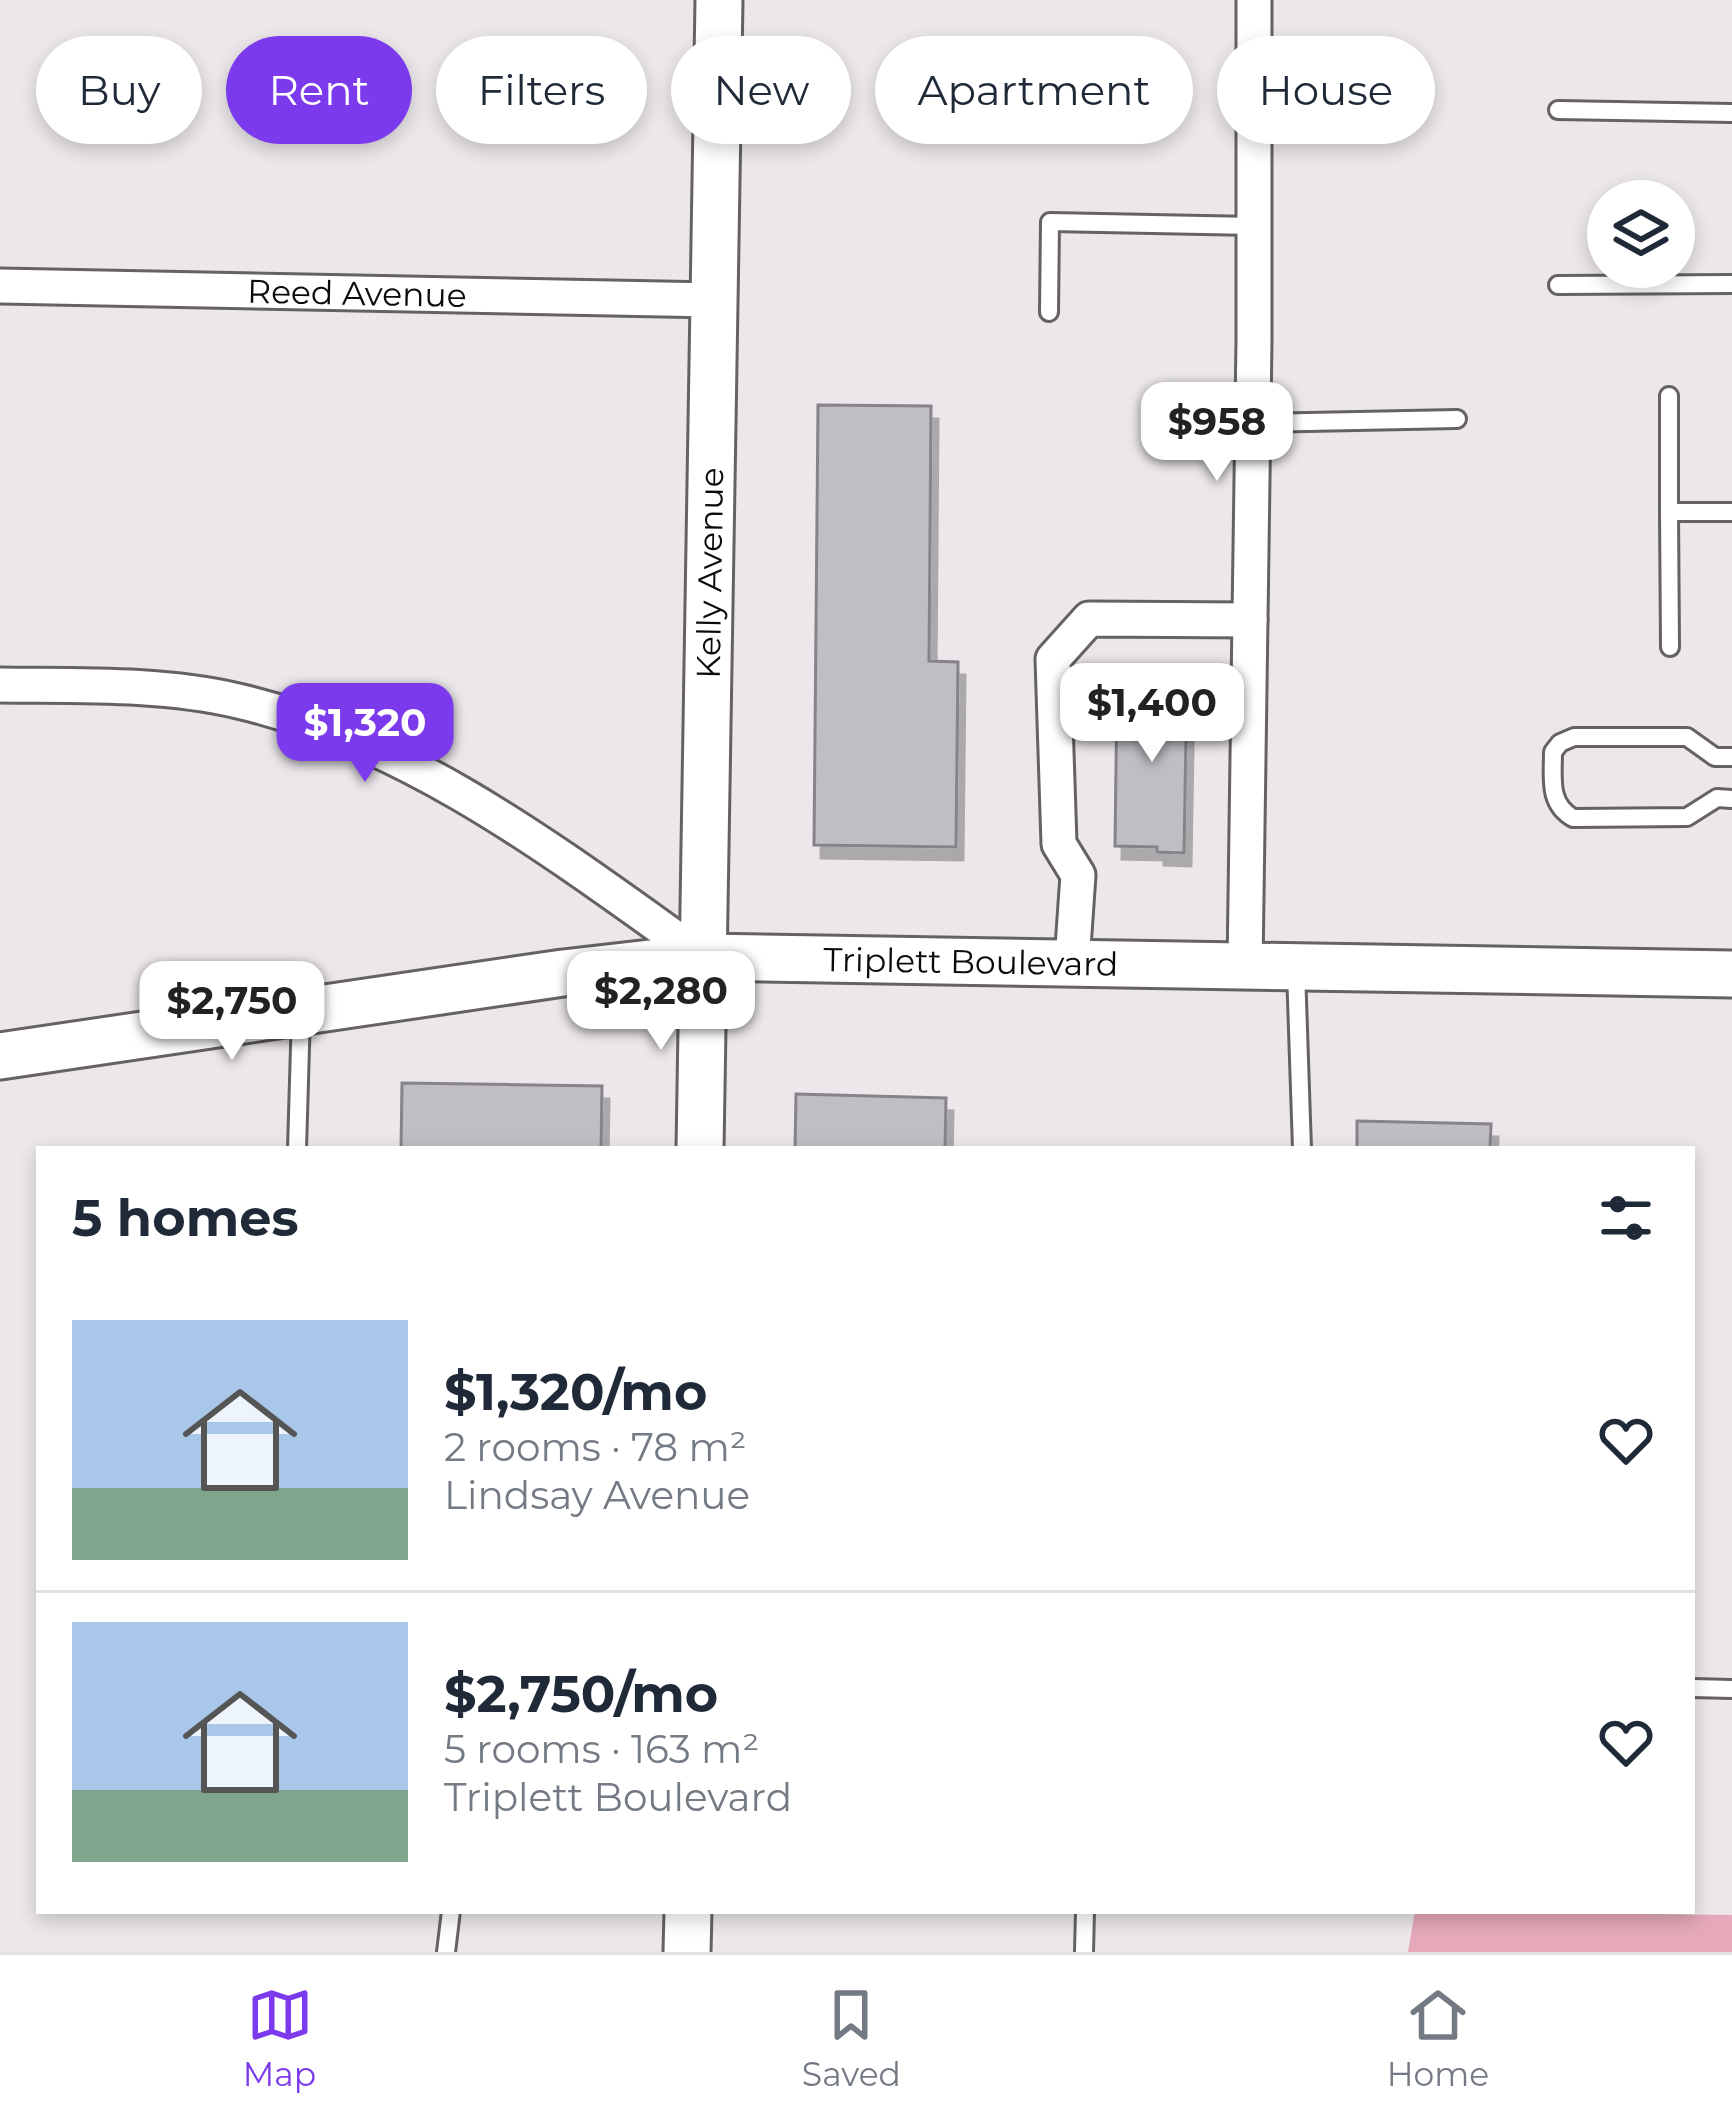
<!DOCTYPE html>
<html lang="en">
<head>
<meta charset="utf-8">
<style>
	:root { --surface:#fff; --page:#f2f2f3; --text:#1f2937; --muted:#747a83; --line:#e0e1e3; --accent:#7c3aed }
	body { margin:0; font-family:Montserrat,sans-serif; background:var(--page); color:var(--text); height:100vh; display:flex; flex-direction:column; font-size:45px; white-space:nowrap }
	* { box-sizing:border-box; margin:0 }
	p { font-size:39px; color:var(--muted) }
	.icon { flex:none; width:66px; height:66px; fill:none; stroke:currentColor; stroke-width:2; stroke-linecap:round; stroke-linejoin:round }
	.map { position:relative; flex:1; overflow:hidden }
	.side { position:absolute; left:36px; top:1146px; width:1659px; height:768px; display:flex; flex-direction:column; background:var(--surface); border-radius:0px; box-shadow:0 6px 18px #0003 }
	.side>* { flex:none }
	.top-card { position:absolute; left:36px; top:36px; width:1662px; height:108px; display:flex; gap:24px }
	.tools { position:absolute; left:1587px; top:180px; display:grid; gap:24px }
	.tools a { display:grid; place-items:center; width:108px; height:108px; border-radius:50%; background:var(--surface); box-shadow:0 6px 18px #0003; font-size:60px }
	.price { position:absolute; translate:-50% -102px; padding:0 27px; border-radius:24px; background:#fff; color:#222; font-size:39px; line-height:78px; filter:drop-shadow(0 3px 6px #0008) }
	.price::after { content:''; position:absolute; left:50%; top:72px; width:36px; height:27px; margin-left:-18px; background:inherit; clip-path:polygon(0 0,100% 0,50% 100%) }
	.price.selected { background:var(--accent); color:#fff }
	ul { padding:0; list-style:none }
	li { display:flex; align-items:center; gap:36px; height:300px; padding:0 36px }
	li+li { border-top:3px solid var(--line) }
	li span { display:grid; place-items:center; flex:none; width:336px; height:240px; border-radius:0px; color:#555 }
	li>.icon { margin-inline-start:auto }
	span .icon { width:144px; height:144px; fill:#fffc; stroke-width:1 }
	li b { font-size:51px }
	h2 { display:flex; justify-content:space-between; align-items:center; height:144px; padding:0 36px; font-size:51px }
	.tag { padding:0 42px; border-radius:54px; background:var(--surface); box-shadow:0 6px 18px #0003; font-size:42px; line-height:108px }
	.tag.selected { background:var(--accent); color:#fff }
	.dock { display:flex; justify-content:space-around; align-items:center; height:168px; border-top:3px solid var(--line); background:var(--surface); font-size:33px; color:var(--muted) }
	.dock a { display:grid; justify-items:center; gap:6px }
	.dock .selected { color:var(--accent) }
	.map>svg:first-child { display:block }
</style>
</head>
<body>
<div class="map">
<svg width="1732" height="1952" viewBox="0 0 1732 1952">
	<defs>
		<filter id="shadow"><feDropShadow dx="7" dy="13" stdDeviation="0" flood-color="#0004"/></filter>
	</defs>
	<rect width="100%" height="100%" fill="#ebe7eb"/>
	<path fill="#e5a9b9" d="M1415 1911 1732 1915V1952H1408Z"/>
	<g fill="#c0bec3" stroke="#868489" stroke-width="3" filter="url(#shadow)">
		<path d="M818 405 931 406 929 661 958 662 956 847 814 845Z"/>
		<path d="M1161 675 1187 676 1184 853 1157 852V847L1115 846 1117 685 1161 686Z"/>
		<path d="M402 1083 602 1086 601 1149H401Z"/>
		<path d="M796 1094 946 1098 945 1149H795Z"/>
		<path d="M1357 1121 1491 1124 1490 1149H1357Z"/>
	</g>
	<g fill="none" stroke-linecap="round" stroke-linejoin="round">
		<g stroke="#656165" stroke-width="22">
			<g id="lane">
				<path d="M1558 110 1732 113"/>
				<path d="M1558 285 1732 284"/>
				<path d="M1049 312 1050 222 1254 226"/>
				<path d="M1669 396V512H1732"/>
				<path d="M1253 423 1457 419"/>
				<path d="M1669 512 1670 647"/>
				<path d="M1732 757H1715L1687 737H1574L1560 743 1553 752C1553 779 1548 803 1573 818L1687 817 1717 798 1732 799"/>
				<path d="M1296 970 1302 1149"/>
				<path d="M297 1149 301 1013"/>
				<path d="M1692 1688 1732 1689"/>
				<path d="M446 1952 451 1911"/>
				<path d="M1084 1952 1085 1911"/>
			</g>
		</g>
		<g stroke="#656165" stroke-width="39">
			<g id="street">
				<path id="s1" d="M0 286 714 300"/>
				<path d="M0 685C79 686 161 683 238 701 411 741 560 856 702 957"/>
				<path d="M1072 962 1078 875 1059 844 1053 659 1089 619 1250 620"/>
				<path d="M1245 967 1254 340V0"/>
			</g>
		</g>
		<g stroke="#656165" stroke-width="51">
			<g id="secondary">
				<path id="s2" d="M0 1056 563 973 702 957 1732 974"/>
				<path id="s3" d="M700 1149 719 0"/>
				<path d="M687 1952 688 1911"/>
			</g>
		</g>
		<use href="#lane" stroke="#fff" stroke-width="16"/>
		<use href="#street" stroke="#fff" stroke-width="33"/>
		<use href="#secondary" stroke="#fff" stroke-width="45"/>
	</g>
	<g text-anchor="middle" stroke-width="9" stroke-linejoin="round" paint-order="stroke">
		<g font-size="33" fill="#0c0b0c" stroke="#f9f5f9">
			<text dy="12" stroke="none"><textPath href="#s1" startOffset="357">Reed Avenue</textPath></text>
			<text dy="12" stroke="none"><textPath href="#s3" startOffset="576">Kelly Avenue</textPath></text>
			<text dy="12" stroke="none"><textPath href="#s2" startOffset="978">Triplett Boulevard</textPath></text>
		</g>
	</g>
</svg>
<div class="tools">
<a><svg class="icon" aria-label="layers" viewBox="0 0 24 24"><path d="M12 4l9 5-9 5-9-5zM3 14l9 5 9-5"/></svg></a>
</div>
<b class="price" style="left:1217px;top:484px">$958</b>
<b class="price" style="left:1152px;top:765px">$1,400</b>
<b class="price selected" style="left:365px;top:785px">$1,320</b>
<b class="price" style="left:661px;top:1053px">$2,280</b>
<b class="price" style="left:232px;top:1063px">$2,750</b>
<div class="top-card">
<a class="tag">Buy</a>
<a class="tag selected">Rent</a>
<a class="tag">Filters</a>
<a class="tag">New</a>
<a class="tag">Apartment</a>
<a class="tag">House</a>
</div>
<section class="side">
<h2>5 homes<svg class="icon" aria-label="filters" viewBox="0 0 24 24"><path d="M4 7h16M4 17h16"/><circle cx="9" cy="7" r="2"/><circle cx="15" cy="17" r="2"/></svg></h2>
<ul>
<li><span style="background:linear-gradient(#a9c7e8 70%,#7fa58c 0)"><svg class="icon" aria-label="home" viewBox="0 0 24 24"><path d="M3 11l9-7 9 7M6 9v11h12V9"/></svg></span><div><b>$1,320/mo</b><p>2 rooms · 78 m²</p><p>Lindsay Avenue</p></div><svg class="icon" aria-label="heart" viewBox="0 0 24 24"><path d="M12 20l-8-8c-3-5 5-10 8-4 3-6 11-1 8 4z"/></svg></li>
<li><span style="background:linear-gradient(#a9c7e8 70%,#7fa58c 0)"><svg class="icon" aria-label="home" viewBox="0 0 24 24"><path d="M3 11l9-7 9 7M6 9v11h12V9"/></svg></span><div><b>$2,750/mo</b><p>5 rooms · 163 m²</p><p>Triplett Boulevard</p></div><svg class="icon" aria-label="heart" viewBox="0 0 24 24"><path d="M12 20l-8-8c-3-5 5-10 8-4 3-6 11-1 8 4z"/></svg></li>
</ul>
</section>
</div>
<nav class="dock">
<a class="selected"><svg class="icon" aria-label="map" viewBox="0 0 24 24"><path d="M3 6l6-2 6 2 6-2v14l-6 2-6-2-6 2zM9 4v14M15 6v14"/></svg>Map</a>
<a><svg class="icon" aria-label="saved" viewBox="0 0 24 24"><path d="M7 4h10v16l-5-4-5 4z"/></svg>Saved</a>
<a><svg class="icon" aria-label="home" viewBox="0 0 24 24"><path d="M3 11l9-7 9 7M6 9v11h12V9"/></svg>Home</a>
</nav>
</body>
</html>
